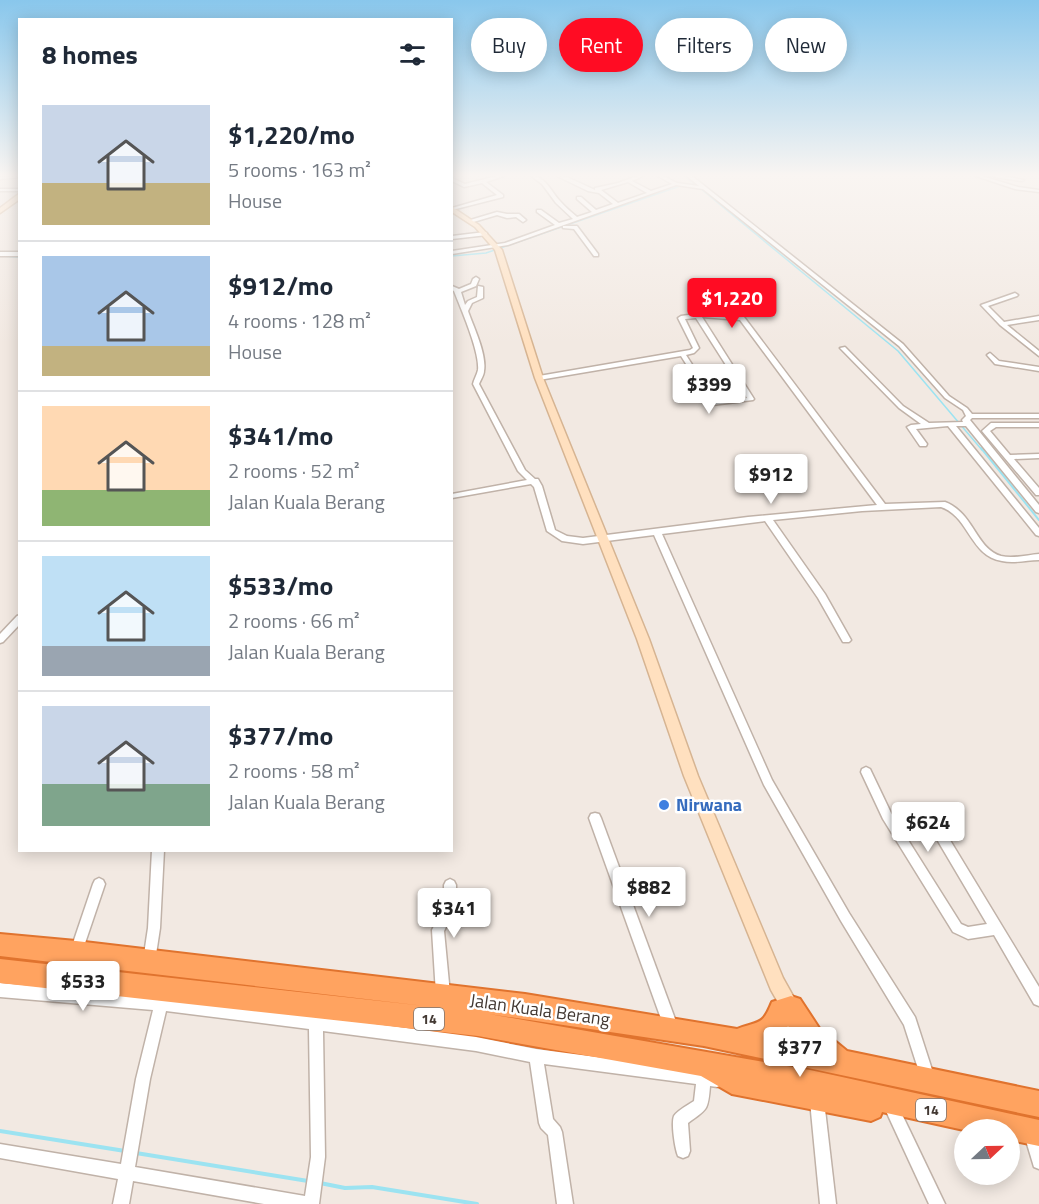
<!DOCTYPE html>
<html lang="en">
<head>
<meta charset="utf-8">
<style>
	:root { --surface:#fff; --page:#f6f6f7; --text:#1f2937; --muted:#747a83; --line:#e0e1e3; --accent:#ff0c23 }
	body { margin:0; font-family:"Titillium Web",sans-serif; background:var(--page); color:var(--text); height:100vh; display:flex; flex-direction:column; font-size:22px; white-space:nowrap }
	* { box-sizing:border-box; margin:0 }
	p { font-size:20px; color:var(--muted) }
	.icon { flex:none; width:33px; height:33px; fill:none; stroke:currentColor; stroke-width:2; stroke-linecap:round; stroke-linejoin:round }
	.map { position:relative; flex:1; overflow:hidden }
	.panel { position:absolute; left:18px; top:18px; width:435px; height:834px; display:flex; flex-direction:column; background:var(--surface); border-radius:0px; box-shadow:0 3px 15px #0003 }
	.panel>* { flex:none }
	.banner { position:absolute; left:471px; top:18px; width:477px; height:54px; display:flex; gap:12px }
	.needle { width:39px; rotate:68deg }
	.buttons { position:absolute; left:954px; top:1119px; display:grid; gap:12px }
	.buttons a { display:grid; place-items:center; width:66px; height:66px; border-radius:50%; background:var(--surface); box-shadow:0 3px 15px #0003; font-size:30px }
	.price { position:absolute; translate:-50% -51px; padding:0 14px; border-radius:6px; background:#fff; color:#222; font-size:20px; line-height:39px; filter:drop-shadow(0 2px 3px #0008) }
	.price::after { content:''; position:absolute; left:50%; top:36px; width:18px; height:14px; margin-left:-9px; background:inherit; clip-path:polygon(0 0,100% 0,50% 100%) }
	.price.current { background:var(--accent); color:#fff }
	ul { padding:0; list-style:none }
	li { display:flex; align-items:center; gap:18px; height:150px; padding:0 24px }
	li+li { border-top:2px solid var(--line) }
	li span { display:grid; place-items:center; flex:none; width:168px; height:120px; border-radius:0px; color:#555 }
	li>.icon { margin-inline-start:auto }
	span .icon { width:72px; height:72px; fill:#fffc; stroke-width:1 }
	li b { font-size:26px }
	h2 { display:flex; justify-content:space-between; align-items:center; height:72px; padding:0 24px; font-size:26px }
	.chip { padding:0 21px; border-radius:27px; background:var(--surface); box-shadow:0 3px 15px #0003; font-size:21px; line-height:54px }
	.chip.current { background:var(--accent); color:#fff }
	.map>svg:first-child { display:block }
</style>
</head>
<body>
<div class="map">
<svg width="1039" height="1204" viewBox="0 0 1039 1204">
	<rect width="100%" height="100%" fill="#f2e9e2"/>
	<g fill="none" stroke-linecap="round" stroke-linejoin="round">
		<g stroke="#9ce3f1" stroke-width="1.5">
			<path d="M685 176 698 187"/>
			<path d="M701 189 898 351 982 450"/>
			<path d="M0 256 20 257"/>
			<path d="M452 256 486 253 683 185"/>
		</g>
		<path stroke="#9ce3f1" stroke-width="2" d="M981 448 1039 520"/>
		<g stroke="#9ce3f1" stroke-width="4">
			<path d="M0 1131 125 1151"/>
			<path d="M136 1153 308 1181"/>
			<path d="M320 1183 345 1188 372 1187 477 1204"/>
		</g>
		<g stroke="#c0b2a8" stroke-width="3">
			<g id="street">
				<path d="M20 176V177L0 179V177Z"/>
				<path d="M497 176H504L486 182 503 195V197L452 210V208L497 195 482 183 464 187 452 181V178L465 184Z"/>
				<path d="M531 176C545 176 551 191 559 200 564 206 571 212 577 217L592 212 577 199V197H581L596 210 613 204 599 193 588 191 557 176 567 177 595 190V188L618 183 637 176H643L632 181 651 191 672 184 658 176H663L677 183 699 186 687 176H692L903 344 949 396 967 408 972 414H1039V418H972L970 420 1039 505V513L1036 512 966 426H956L1039 528V536L1036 535 948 426 916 429 927 444 926 446H920L907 427 911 425 921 424 899 408 840 348 845 347 903 406 929 423 963 422 962 420 966 416 963 410 945 398 899 346 703 189 676 185 508 245 452 254V251L505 243 555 225 537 212V210H541L559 223 573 219 556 203 542 184ZM628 182 647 193 618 203 601 190Z"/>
				<path d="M976 176H982L1018 187 1039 190V192L1015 189Z"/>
				<path d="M993 176H1003L1024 180 1022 181 995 177Z"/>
				<rect x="0" y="189" width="20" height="2"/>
				<path d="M497 212 507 214H519L526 220 523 222 516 217 507 218 497 215 470 223 467 221Z"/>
				<path d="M563 226H577L598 254V256H594L574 229 563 228Z"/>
				<path d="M485 232 487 233V235L452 239V236Z"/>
				<rect x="0" y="252" width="20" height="4"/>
				<path d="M476 277 479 279 476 286 461 292 465 305 468 301 477 297 478 286 483 287V298L472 303 468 311C473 326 487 354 484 371 484 375 481 379 479 384L525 470 535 479H538L542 486 555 530 567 536 583 538 748 517 877 505 740 320 702 317 754 399 753 400 712 405 681 356 539 380 536 378 539 376 690 350 693 348 678 318 681 316 703 313 744 317 885 504 945 502C974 513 976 549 1001 556 1013 559 1027 555 1039 554V560C1027 560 1014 564 1002 561 970 556 969 516 941 507L862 511 773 520 825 594 851 640 849 642H843L818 598 765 521 662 534 772 780 849 913 915 1017 935 1079 933 1084 928 1086 923 1084 904 1025 841 921 764 785 654 535 583 544 562 541 547 531 534 487 531 484 452 498V494L527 480 518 471 473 384C474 379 477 375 478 370 480 352 461 309 454 291L452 290V286L459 289 471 284 473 279ZM696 318 747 398 716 402 686 355 694 353 699 348 685 319Z"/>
				<path d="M1015 293 1018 295 1017 296 988 306 1004 322 1039 316V320L1007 325 1039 351V356L1000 325 981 305Z"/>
				<path d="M990 353 999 361 1039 367V371L995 364 987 355Z"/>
				<path d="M991 423H1039V427H996L990 431 1010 455 1039 454V458L1014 459 1039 488V495H1036L982 431Z"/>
				<path d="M20 615V624L3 642 0 643V634L17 616Z"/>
				<path d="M866 767 870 769 891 813 961 924 968 927 987 924 932 831 934 827 938 826 942 827 1039 987V1006L1034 1004 994 935 968 939 953 932 883 819 861 772 862 769Z"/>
				<path d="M595 813 599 814 601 818 678 1027 676 1032 671 1034 666 1032 664 1027 589 818 591 814Z"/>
				<path d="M152 850H164L160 928 155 961 153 965 149 967 145 965 143 961 148 928Z"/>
				<path d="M99 878 103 880 105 884 82 952 80 956 76 958 72 956 70 952 93 884 95 880Z"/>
				<path d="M450 879 454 881 456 885V907L444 931 450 994 448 999 443 1001 438 999 436 994 432 930 444 906V885L446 881Z"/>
				<path d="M0 983 157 997 162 994 167 998 312 1016 316 1014 321 1017 476 1037 536 1049 717 1073 722 1075 724 1080 722 1085 717 1087 710 1086C708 1111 707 1109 688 1123L690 1151 688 1156 683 1158 678 1156C675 1149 671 1123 674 1116 678 1110 688 1105 694 1101L696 1084 544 1064 553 1119 560 1127 562 1132 573 1204H557L548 1135 541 1128 539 1123 530 1062 476 1051 323 1031 325 1157 319 1204H264L133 1181 129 1204H113L118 1179 0 1158V1144L121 1164 136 1079 153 1010 0 997ZM166 1011 309 1029 311 1157 305 1196 135 1167 150 1079Z"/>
				<path d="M817 1094 822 1096 824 1101 836 1204H820L810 1101 812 1096Z"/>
				<path d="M893 1104 898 1106 945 1204H929L886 1111 888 1106Z"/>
				<path d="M1031 1127 1036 1129 1039 1137V1169L1034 1167 1024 1134 1026 1129Z"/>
			</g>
		</g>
		<g stroke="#d6b492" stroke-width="3">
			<g id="secondary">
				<path d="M20 193V199L0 213V208Z"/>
				<path d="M452 207 479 225 502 250 543 378 649 639 698 776 783 978 802 1012 799 1018 793 1021 807 1055 804 1061 798 1064 792 1061 772 1012 775 1006 779 1004 771 990 684 776 637 639 535 378 495 250 475 227 452 212Z"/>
			</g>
		</g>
		<g stroke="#e0732e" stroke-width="4">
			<path id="highway" d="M0 934 76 941 525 994 737 1029C759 1020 762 1027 772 1002L791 996 800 999 819 1028 847 1051 1039 1091V1117L704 1046 489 1014 810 1070 1039 1120V1146L1010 1140V1130H964L882 1112 880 1117 871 1121 732 1094 701 1076 478 1036 0 983V959L425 1006 0 956ZM788 1026 798 1041 781 1038Z"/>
		</g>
		<use href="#street" fill="#fff" fill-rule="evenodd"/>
		<use href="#secondary" fill="#ffe0bf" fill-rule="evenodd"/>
		<use href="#highway" fill="#ffa360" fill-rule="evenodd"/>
	</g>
	<linearGradient id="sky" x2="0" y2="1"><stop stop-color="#89c7ec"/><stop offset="0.51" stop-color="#f9f5f2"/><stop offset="1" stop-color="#f9f5f2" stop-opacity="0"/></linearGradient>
	<rect width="1039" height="344" fill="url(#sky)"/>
	<circle fill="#3f7fe0" stroke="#fff" stroke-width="2" cx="664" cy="805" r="6"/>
	<g text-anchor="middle" stroke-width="5" stroke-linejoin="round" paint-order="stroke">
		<g fill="#fff" stroke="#7b7470" stroke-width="1.5">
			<rect x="414" y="1008" width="30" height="22" rx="4.5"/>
			<rect x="916" y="1099" width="30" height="22" rx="4.5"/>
		</g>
		<g font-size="14" font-weight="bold" fill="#433933">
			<text x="429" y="1024">14</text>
			<text x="931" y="1115">14</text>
		</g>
		<g font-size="18" font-weight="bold" fill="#366cbe" stroke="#fff" text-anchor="start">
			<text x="676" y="811">Nirwana</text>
		</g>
		<g font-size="18" fill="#433933" stroke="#fff">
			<text transform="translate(540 1010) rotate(8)" y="6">Jalan Kuala Berang</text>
		</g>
	</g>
</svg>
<div class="buttons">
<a><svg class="needle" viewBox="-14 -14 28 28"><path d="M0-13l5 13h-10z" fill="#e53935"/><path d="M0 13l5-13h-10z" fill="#747a83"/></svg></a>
</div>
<b class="price current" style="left:732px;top:329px">$1,220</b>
<b class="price" style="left:709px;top:415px">$399</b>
<b class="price" style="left:771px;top:505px">$912</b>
<b class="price" style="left:928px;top:853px">$624</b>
<b class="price" style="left:649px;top:918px">$882</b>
<b class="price" style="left:454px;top:939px">$341</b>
<b class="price" style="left:83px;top:1012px">$533</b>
<b class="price" style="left:800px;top:1078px">$377</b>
<div class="banner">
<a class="chip">Buy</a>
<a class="chip current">Rent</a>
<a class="chip">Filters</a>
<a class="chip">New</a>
</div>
<section class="panel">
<h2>8 homes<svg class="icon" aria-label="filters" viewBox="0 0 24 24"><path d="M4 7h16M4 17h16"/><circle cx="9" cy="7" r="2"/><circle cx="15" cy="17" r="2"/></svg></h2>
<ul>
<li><span style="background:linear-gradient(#c9d6e8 65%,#c2b280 0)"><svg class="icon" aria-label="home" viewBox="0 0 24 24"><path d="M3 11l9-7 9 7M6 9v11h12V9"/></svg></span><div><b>$1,220/mo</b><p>5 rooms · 163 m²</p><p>House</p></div></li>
<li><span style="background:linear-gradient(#a9c7e8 75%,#c2b280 0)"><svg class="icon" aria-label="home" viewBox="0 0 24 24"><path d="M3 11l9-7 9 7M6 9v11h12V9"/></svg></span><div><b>$912/mo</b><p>4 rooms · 128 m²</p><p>House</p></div></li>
<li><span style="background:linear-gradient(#ffd9b3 70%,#8fb573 0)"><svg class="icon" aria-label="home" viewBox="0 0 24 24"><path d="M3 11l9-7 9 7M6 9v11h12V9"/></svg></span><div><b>$341/mo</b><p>2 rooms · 52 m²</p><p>Jalan Kuala Berang</p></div></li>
<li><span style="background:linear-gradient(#bfe0f5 75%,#9aa5b1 0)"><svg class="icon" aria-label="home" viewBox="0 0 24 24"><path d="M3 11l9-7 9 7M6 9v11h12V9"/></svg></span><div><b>$533/mo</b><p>2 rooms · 66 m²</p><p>Jalan Kuala Berang</p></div></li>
<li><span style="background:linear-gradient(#c9d6e8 65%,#7fa58c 0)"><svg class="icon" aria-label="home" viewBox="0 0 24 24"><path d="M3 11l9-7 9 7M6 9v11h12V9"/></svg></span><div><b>$377/mo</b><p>2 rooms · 58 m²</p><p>Jalan Kuala Berang</p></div></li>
</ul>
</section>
</div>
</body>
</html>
